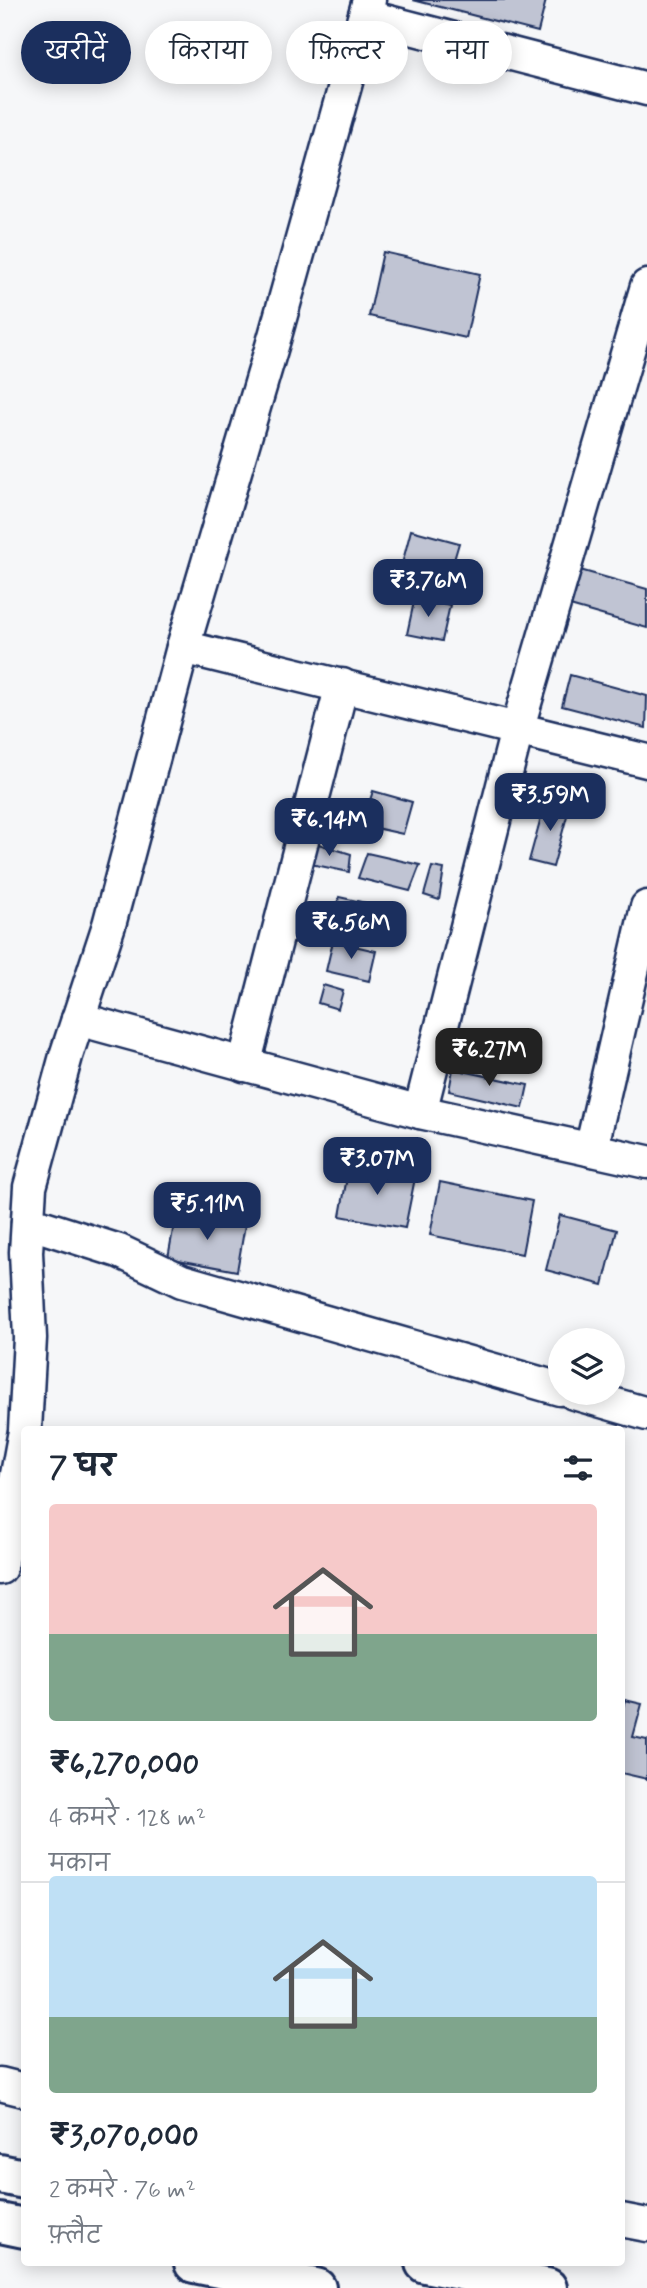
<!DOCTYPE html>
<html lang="hi">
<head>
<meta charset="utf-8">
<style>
	:root { --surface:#fff; --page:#f6f6f7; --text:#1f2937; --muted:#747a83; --line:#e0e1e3; --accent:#1b2f5e }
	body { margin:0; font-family:Mynerve,"Playpen Sans Deva",sans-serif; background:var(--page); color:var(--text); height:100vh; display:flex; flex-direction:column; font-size:26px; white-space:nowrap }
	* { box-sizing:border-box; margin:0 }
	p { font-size:23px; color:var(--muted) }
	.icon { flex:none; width:38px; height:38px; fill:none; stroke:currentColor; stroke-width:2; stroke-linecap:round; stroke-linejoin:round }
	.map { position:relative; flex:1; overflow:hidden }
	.details { position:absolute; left:21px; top:1426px; width:604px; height:840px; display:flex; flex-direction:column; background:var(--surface); border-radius:7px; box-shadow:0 4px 18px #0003 }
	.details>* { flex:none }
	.hud { position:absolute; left:21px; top:21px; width:606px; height:63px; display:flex; gap:14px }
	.tools { position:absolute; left:548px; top:1328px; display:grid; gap:14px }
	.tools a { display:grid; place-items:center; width:77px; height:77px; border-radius:50%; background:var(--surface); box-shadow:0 4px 18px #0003; font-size:35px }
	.price { position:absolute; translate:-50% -60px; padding:0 16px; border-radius:14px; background:var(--accent); color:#fff; font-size:23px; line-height:46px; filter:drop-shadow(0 2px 4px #0008) }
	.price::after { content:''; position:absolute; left:50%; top:42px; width:21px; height:16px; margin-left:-10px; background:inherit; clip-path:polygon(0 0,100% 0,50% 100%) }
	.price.current { background:#222; color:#fff }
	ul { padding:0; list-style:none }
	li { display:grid; align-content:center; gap:14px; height:371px; padding:0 28px }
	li+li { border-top:2px solid var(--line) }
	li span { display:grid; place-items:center; height:217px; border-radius:7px; color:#555 }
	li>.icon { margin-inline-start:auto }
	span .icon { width:126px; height:126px; fill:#fffc; stroke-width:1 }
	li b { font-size:30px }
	h2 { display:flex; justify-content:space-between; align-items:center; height:84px; padding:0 28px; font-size:30px }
	.chip { padding:0 24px; border-radius:32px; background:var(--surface); box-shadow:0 4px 18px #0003; font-size:24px; line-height:63px }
	.chip.current { background:var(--accent); color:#fff }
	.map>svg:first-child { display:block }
</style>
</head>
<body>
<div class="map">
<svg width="647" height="2288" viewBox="0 0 647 2288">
	<rect width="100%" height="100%" fill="#f6f7f9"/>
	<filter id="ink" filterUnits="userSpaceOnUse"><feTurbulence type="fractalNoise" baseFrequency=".0143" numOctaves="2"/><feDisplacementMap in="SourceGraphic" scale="14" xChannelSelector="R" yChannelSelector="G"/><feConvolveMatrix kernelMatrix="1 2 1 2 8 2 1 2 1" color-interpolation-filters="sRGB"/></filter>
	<g filter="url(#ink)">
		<g fill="#c0c4d3" stroke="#1b2f5e" stroke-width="2">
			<path d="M413 0H546L538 32Z"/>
			<path d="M383 252 480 274 466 338 369 316Z"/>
			<path d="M411 530 459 543 449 577 402 564Z"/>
			<path d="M580 570 647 589V628L570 606Z"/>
			<path d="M415 597 450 605 442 641 407 634Z"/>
			<path d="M570 675 647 696 646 728 562 706Z"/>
			<path d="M373 791 412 802 403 834 362 825Z"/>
			<path d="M546 799 570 805 553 867 529 861Z"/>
			<path d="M312 842 351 854 349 872 306 863Z"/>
			<path d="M367 853 420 865 410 891 358 878Z"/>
			<path d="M432 867 444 869 439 900 424 895Z"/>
			<path d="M339 897 366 903 358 937 331 930Z"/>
			<path d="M333 941 376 951 369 981 326 971Z"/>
			<path d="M323 985 343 991 338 1009 318 1003Z"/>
			<path d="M453 1069 528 1085 523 1108 449 1091Z"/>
			<path d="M349 1166 415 1178 405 1228 340 1216Z"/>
			<path d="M440 1182 532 1201 522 1254 430 1235Z"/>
			<path d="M176 1213 245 1225 237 1271 168 1258Z"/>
			<path d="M560 1215 617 1230 603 1285 546 1270Z"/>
			<path d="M625 1700 642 1704 633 1737 647 1740V1779L621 1773V1714Z"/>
		</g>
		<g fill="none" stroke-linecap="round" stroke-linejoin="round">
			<g stroke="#1b2f5e" stroke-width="37">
				<g id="minor">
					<path d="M365 16 647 89"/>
					<path d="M183 647 647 761"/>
					<path d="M78 1019 420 1112 647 1162"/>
					<path d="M244 1065 342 685"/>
					<path d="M420 1112 517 730 647 286"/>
					<path d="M591 1150 647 907"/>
					<path d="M28 1222 119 1251 182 1281 560 1389"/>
					<path d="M574 1393 647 1414"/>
					<path d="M25 1430 30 1338 26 1252 30 1187 66 1056 109 925 183 647 275 336 369 0"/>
					<path d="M0 1568 24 1436"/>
					<path d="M0 2084 24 2090"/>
					<path d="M621 2220 647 2225"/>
				</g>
			</g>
			<g stroke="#1b2f5e" stroke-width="44">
				<g id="tertiary">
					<path d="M0 2174 24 2179"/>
					<path d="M0 2223 24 2228"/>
					<path d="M194 2263 316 2288"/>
					<path d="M425 2263 547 2288"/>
				</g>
			</g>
			<use href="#minor" stroke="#fff" stroke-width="32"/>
			<use href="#tertiary" stroke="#fff" stroke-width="38"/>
		</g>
	</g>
</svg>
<div class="tools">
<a><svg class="icon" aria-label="layers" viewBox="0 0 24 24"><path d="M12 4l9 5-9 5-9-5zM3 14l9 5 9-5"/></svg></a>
</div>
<b class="price" style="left:428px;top:619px">₹3.76M</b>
<b class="price" style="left:550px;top:833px">₹3.59M</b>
<b class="price" style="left:329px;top:858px">₹6.14M</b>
<b class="price" style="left:351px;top:961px">₹6.56M</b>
<b class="price current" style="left:489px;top:1088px">₹6.27M</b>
<b class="price" style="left:377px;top:1197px">₹3.07M</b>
<b class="price" style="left:207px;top:1242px">₹5.11M</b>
<div class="hud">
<a class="chip current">खरीदें</a>
<a class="chip">किराया</a>
<a class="chip">फ़िल्टर</a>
<a class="chip">नया</a>
</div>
<section class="details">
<h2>7 घर<svg class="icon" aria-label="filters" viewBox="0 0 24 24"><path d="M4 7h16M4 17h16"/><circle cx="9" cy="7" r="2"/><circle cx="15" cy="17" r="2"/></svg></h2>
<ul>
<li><span style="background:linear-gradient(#f6c9c9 60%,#7fa58c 0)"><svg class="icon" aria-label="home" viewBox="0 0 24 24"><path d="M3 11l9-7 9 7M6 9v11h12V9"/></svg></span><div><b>₹6,270,000</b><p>4 कमरे · 128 m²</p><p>मकान</p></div></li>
<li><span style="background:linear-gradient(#bfe0f5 65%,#7fa58c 0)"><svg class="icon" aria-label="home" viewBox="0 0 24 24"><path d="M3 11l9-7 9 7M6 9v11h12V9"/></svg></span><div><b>₹3,070,000</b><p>2 कमरे · 76 m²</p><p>फ़्लैट</p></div></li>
</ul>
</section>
</div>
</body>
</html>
